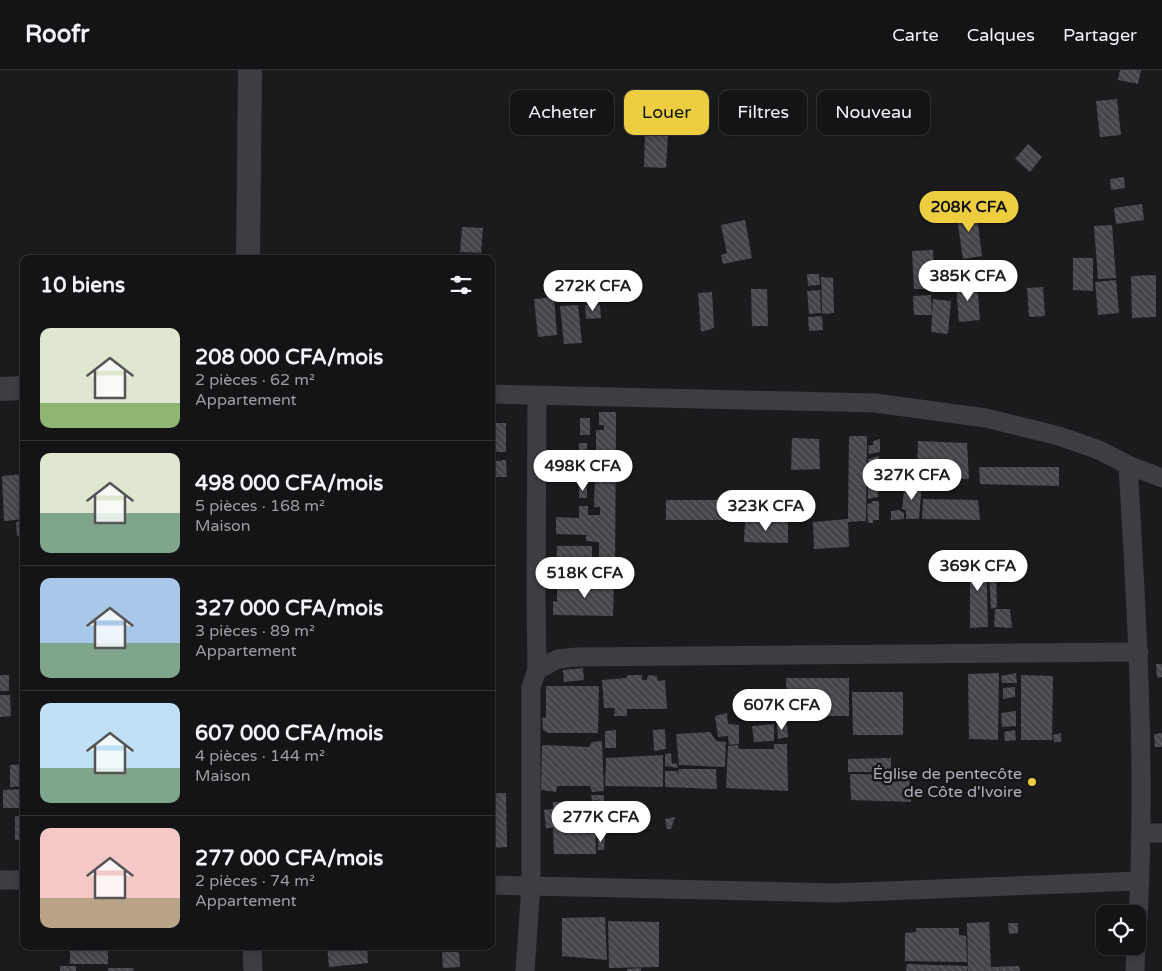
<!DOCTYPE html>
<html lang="fr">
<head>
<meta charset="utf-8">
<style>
	:root { --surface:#141416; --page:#212123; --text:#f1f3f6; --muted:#9d9ea1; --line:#333335; --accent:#eece41 }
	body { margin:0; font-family:"Varela Round",sans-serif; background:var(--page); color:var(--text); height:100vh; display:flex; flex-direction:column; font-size:19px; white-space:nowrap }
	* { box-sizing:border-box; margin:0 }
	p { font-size:16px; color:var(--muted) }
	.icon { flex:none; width:28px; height:28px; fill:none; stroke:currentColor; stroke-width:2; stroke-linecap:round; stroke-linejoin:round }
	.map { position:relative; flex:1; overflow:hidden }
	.sheet { position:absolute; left:20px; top:185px; width:475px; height:695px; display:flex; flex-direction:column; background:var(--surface); border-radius:10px; box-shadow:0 2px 8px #0003,0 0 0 1px var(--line) }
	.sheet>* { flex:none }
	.hud { position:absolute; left:510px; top:20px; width:475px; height:45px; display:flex; gap:10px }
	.controls { position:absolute; left:1096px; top:835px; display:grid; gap:10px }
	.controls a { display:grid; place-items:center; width:50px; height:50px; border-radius:10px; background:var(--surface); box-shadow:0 2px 8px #0003,0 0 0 1px var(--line); font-size:25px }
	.price { position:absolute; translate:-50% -42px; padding:0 11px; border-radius:18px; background:#fff; color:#222; font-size:16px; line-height:32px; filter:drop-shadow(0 1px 2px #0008) }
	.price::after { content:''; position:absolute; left:50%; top:30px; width:15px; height:11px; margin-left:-8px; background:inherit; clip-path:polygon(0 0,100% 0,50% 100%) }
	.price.current { background:var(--accent); color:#111 }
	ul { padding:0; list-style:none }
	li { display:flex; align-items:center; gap:15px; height:125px; padding:0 20px }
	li+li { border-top:1px solid var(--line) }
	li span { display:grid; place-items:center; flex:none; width:140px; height:100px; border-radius:10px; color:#555 }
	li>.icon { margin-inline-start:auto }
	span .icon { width:60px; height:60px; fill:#fffc; stroke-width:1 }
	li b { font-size:21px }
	h2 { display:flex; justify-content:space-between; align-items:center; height:60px; padding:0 20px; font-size:21px }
	.pill { padding:0 18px; border-radius:10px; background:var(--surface); box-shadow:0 2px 8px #0003,0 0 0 1px var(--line); font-size:18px; line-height:45px }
	.pill.current { background:var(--accent); color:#111 }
	header { display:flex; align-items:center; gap:30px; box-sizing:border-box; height:70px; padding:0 25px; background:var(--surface); border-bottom:1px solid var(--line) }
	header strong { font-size:24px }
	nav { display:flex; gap:28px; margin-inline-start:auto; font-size:18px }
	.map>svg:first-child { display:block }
</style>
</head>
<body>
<header>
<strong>Roofr</strong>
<nav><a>Carte</a><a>Calques</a><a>Partager</a></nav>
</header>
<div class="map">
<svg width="1162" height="901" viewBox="0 0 1162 901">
	<defs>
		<pattern id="building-back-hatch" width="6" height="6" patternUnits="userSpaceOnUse" patternTransform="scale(1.25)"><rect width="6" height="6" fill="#45454a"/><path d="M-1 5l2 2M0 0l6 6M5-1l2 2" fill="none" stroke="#5d5d62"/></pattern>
	</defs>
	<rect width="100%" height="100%" fill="#1b1a1d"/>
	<g fill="url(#building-back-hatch)">
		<path d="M1120 0H1141L1138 14 1118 10Z"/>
		<path d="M1117 29 1121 65 1100 67 1096 31Z"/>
		<path d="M645 62 668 63 666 98 644 97Z"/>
		<path d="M1028 74 1042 87 1030 102 1015 89Z"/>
		<path d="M1124 107 1125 118 1111 120 1110 109Z"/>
		<path d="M1142 134 1144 150 1116 154 1114 138Z"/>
		<path d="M976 138 982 186 963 189 956 141Z"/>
		<path d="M745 150 752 188 723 194 721 185 727 183 721 155Z"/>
		<path d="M1112 155 1116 208 1098 209 1094 156Z"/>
		<path d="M462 157 483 158 481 183 460 182Z"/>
		<path d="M933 180 935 219H914L912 181Z"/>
		<path d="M1073 188H1093V221L1073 220Z"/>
		<path d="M626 201 628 218 609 220 607 204Z"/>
		<path d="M807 204H819L820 215 808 216Z"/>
		<path d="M1156 205V247L1132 248 1131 206Z"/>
		<path d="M821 207 833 208 834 243 822 244Z"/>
		<path d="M1116 210 1119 243 1098 245 1095 212Z"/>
		<path d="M977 213 980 250 959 252 956 215Z"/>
		<path d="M1043 217 1045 246 1029 247 1027 218Z"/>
		<path d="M751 219H767L768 256H752Z"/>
		<path d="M820 220 821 243 809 244 807 221Z"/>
		<path d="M712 222 714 258 701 262 698 223Z"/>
		<path d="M931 225 932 245H914L913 226Z"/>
		<path d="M554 227 557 265 538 267 534 229Z"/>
		<path d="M933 229 951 231 948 264 931 262Z"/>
		<path d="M578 235 582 273 564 274 560 236Z"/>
		<path d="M585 235H600L601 248 586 249Z"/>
		<path d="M822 246 823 260 809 261 808 247Z"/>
		<path d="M599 342H616L615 508 607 507V502H599V472L586 471V465L556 464V447L579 448V436H588V445H600V437H594L595 407H601L602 392 596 393V360H604V355H599Z"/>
		<rect x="580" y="348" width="10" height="17"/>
		<rect x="491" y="353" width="15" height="29"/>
		<path d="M849 366H867L866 451 848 452 849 477 814 479 813 452 848 449Z"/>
		<path d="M792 368 819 369 820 399 791 400Z"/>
		<path d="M880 369V382L869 384 868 376 873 375V371Z"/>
		<path d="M918 371 967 373 969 409 917 408Z"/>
		<path d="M579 373H587V384L579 385Z"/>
		<path d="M879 386 881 404H874V407H869L868 389Z"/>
		<path d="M494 387 495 391 506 390 507 407H491V388Z"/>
		<rect x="580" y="390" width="10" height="21"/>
		<path d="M979 397H1059V416L980 414Z"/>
		<path d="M24 404V449L4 451 2 406Z"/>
		<path d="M879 408 878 427 868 429V417L873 416 872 410Z"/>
		<path d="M907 413H922L919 449H906V440L902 439 904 420 907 419Z"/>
		<path d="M892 414H904L902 421H892Z"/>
		<path d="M587 416V428H579V417Z"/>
		<path d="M923 429 978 430 980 450 922 449Z"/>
		<rect x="666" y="430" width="64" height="20"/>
		<path d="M872 431H879V450H873V453H868L867 434 872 433Z"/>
		<path d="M899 440 904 443V449L891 450V441Z"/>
		<path d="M24 451V466H17L16 452Z"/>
		<path d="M745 451H788V473L744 472Z"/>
		<rect x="491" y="468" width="4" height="22"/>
		<path d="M557 476H592V504H556Z"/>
		<path d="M970 485 986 486 988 557 970 558Z"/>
		<path d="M996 486V497L988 498V487Z"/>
		<path d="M989 502H996L997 537 991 539Z"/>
		<path d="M557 512H614L613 546 553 545V531L557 532Z"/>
		<path d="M995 539H1010L1012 558 994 557Z"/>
		<path d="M1156 594H1162V607L1157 608Z"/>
		<rect x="22" y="596" width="2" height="31"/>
		<path d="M583 598 584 610 564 612 563 600Z"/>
		<path d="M999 603 998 670 969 669 968 604Z"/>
		<path d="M1016 603 1017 613H1002L1001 606Z"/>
		<rect x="0" y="605" width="9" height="16"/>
		<path d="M628 605H642V610H647L648 605 657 606 658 611 665 610 667 639H627V646H614L615 638H604L602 610 626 608Z"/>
		<path d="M1021 605 1053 606 1052 670H1021Z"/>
		<path d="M786 608H849V646H787Z"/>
		<path d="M546 616H599L598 663H548L543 660 542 648 546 647Z"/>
		<path d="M1015 617V627L1003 629V618Z"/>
		<path d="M852 622H903V665H853Z"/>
		<path d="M0 625H10L11 646 0 647Z"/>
		<path d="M1016 641V656L1002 657 1001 643Z"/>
		<path d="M727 643 728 654 739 655V674L729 675 728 666 718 667 715 646Z"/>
		<path d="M774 654V671L754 672 752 656Z"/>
		<path d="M787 654 788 667 778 669 777 655Z"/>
		<path d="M665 659 666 679 654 681 653 660Z"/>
		<path d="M616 660V678H605V661Z"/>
		<path d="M1015 660 1016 670 1005 671 1004 662Z"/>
		<path d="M710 662 716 671 726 672 725 697 679 695 676 664Z"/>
		<path d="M1061 663V672H1054L1053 665Z"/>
		<path d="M1162 663V677H1155L1154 664Z"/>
		<path d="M602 671 604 721 592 722 590 716H557L556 722 541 720 542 675 589 677 592 672Z"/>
		<path d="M774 674H787L788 721 726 718 728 676 738 675 739 679H774Z"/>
		<path d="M671 683 672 694 677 693 678 698 665 696V684Z"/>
		<path d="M663 685V717L605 716 606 688Z"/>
		<path d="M891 688V702H848V689Z"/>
		<path d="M24 694V716L10 717V695Z"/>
		<path d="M678 699H716L717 719 665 717V701H677L679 704Z"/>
		<path d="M850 704 909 705 911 732 851 730Z"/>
		<path d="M24 719V738H3V720Z"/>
		<path d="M491 723H506L507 777 491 778Z"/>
		<path d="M591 725H604V747L599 748 598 730 592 731Z"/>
		<path d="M553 732H595L596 784H554L553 758H546L544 740 553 739Z"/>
		<rect x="15" y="746" width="9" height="24"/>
		<path d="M675 747 671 759H667L665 749Z"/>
		<path d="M599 753H604L605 758H599Z"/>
		<path d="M605 766 604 780H598V767Z"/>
		<path d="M605 847 607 890 562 886V848Z"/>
		<path d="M608 851 659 852V897L609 898Z"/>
		<path d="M989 852 991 897 1019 896 1020 901H968L967 853Z"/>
		<path d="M1008 853H1018V863L1009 864Z"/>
		<path d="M916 858H959V865L966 866 967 892 905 891V863L916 862Z"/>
		<rect x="70" y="876" width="38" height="18"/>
		<path d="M327 876H367L368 893 329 897Z"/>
		<path d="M442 882H459L460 897 443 898Z"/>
		<path d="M907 894 968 896 967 901H906Z"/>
		<rect x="60" y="896" width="16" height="5"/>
		<path d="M108 898H133L134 901H108Z"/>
		<path d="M641 898V901H627V899Z"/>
	</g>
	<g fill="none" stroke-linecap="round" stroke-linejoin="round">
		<g stroke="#3d3d44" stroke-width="19">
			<path d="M491 324 875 333 986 348 1059 366 1099 380 1128 395 1162 408"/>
			<path d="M1128 395C1137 546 1146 697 1138 849"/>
			<path d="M537 600 558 589 577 587 1139 582"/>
			<path d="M1141 763H1162"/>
			<path d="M0 810H24"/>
			<path d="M491 815 834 823 1140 811"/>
			<path d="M252 876 253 901"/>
			<path d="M525 901 531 815V617L537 600 536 528 537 326"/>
			<path d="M1135 901 1136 876"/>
		</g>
		<g stroke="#3d3d44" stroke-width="24">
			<path d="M248 189 250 0"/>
			<path d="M0 319 24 318"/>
		</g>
	</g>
	<circle fill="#eece41" stroke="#161518" stroke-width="2" cx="1032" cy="712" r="5"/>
	<g text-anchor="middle" stroke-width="5" stroke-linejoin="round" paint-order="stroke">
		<g font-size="16" fill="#adb0bc" stroke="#161518" text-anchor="end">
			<text x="1022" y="709">Église de pentecôte<tspan x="1022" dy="18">de Côte d'Ivoire</tspan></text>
		</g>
	</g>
</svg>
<div class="controls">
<a><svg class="icon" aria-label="locate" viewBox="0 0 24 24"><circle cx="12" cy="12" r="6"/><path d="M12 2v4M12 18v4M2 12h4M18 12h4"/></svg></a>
</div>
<b class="price current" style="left:969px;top:163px">208K CFA</b>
<b class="price" style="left:968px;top:232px">385K CFA</b>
<b class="price" style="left:593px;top:242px">272K CFA</b>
<b class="price" style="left:583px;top:422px">498K CFA</b>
<b class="price" style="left:912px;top:431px">327K CFA</b>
<b class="price" style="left:766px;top:462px">323K CFA</b>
<b class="price" style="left:978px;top:522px">369K CFA</b>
<b class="price" style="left:585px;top:529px">518K CFA</b>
<b class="price" style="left:782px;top:661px">607K CFA</b>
<b class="price" style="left:601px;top:773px">277K CFA</b>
<div class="hud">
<a class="pill">Acheter</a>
<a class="pill current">Louer</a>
<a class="pill">Filtres</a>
<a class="pill">Nouveau</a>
</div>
<section class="sheet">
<h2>10 biens<svg class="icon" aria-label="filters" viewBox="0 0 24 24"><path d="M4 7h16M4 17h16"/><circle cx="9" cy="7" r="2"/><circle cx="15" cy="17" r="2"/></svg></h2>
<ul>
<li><span style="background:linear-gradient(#dfe7d0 75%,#8fb573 0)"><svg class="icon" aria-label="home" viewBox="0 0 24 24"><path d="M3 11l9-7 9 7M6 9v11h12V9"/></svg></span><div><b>208 000 CFA/mois</b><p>2 pièces · 62 m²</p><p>Appartement</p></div></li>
<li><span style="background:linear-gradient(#dfe7d0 60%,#7fa58c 0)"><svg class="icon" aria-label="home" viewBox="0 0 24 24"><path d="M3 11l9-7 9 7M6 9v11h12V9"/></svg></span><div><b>498 000 CFA/mois</b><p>5 pièces · 168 m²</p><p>Maison</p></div></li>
<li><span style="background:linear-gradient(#a9c7e8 65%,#7fa58c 0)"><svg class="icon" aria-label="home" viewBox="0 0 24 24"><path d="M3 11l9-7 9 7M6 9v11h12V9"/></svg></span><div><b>327 000 CFA/mois</b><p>3 pièces · 89 m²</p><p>Appartement</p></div></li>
<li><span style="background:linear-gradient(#bfe0f5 65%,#7fa58c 0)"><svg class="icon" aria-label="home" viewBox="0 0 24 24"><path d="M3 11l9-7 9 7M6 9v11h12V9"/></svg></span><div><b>607 000 CFA/mois</b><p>4 pièces · 144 m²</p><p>Maison</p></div></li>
<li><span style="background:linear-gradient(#f6c9c9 70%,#b9a48a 0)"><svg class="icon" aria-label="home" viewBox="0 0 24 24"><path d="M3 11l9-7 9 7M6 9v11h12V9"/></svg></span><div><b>277 000 CFA/mois</b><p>2 pièces · 74 m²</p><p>Appartement</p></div></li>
</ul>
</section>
</div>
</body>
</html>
